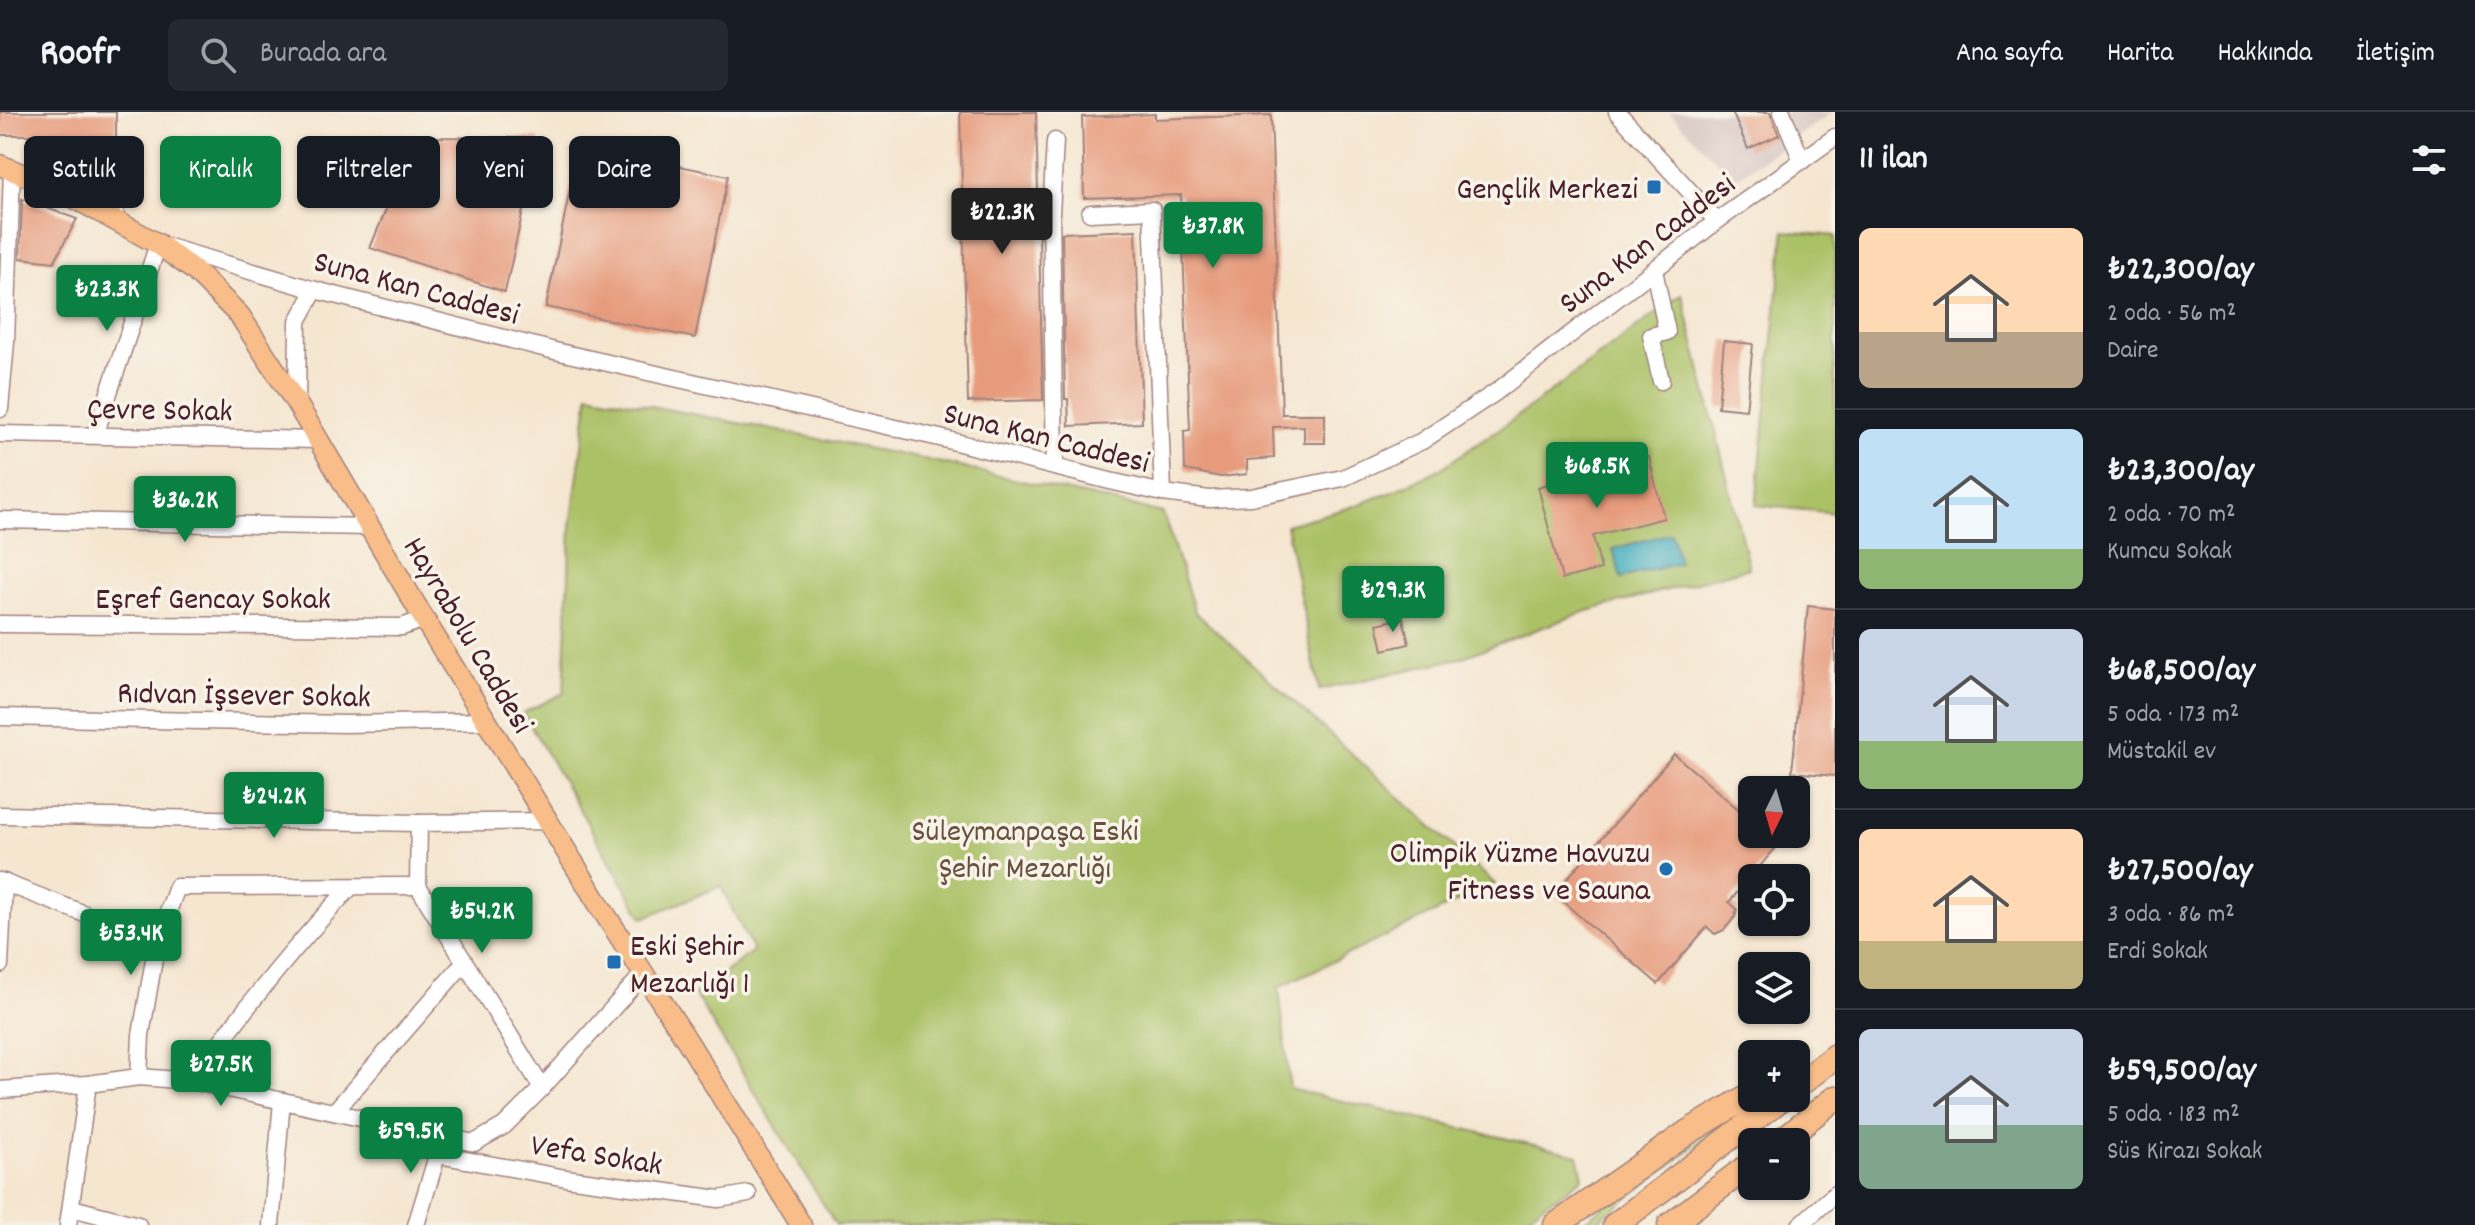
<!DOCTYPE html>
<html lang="tr">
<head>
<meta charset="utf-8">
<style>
	:root { --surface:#171b24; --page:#242831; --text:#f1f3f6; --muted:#9ea1a6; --line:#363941; --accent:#0b8043 }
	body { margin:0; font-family:Dekko,sans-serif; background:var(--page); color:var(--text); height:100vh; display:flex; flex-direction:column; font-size:30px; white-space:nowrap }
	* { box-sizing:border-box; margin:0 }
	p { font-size:26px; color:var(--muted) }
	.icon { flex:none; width:44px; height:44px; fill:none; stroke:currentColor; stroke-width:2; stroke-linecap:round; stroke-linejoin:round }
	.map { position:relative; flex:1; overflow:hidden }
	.details { display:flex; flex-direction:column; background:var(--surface); width:640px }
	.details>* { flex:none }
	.banner { position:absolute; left:24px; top:24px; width:760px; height:72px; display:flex; gap:16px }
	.needle { width:52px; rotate:185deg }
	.fabs { position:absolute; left:1738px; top:664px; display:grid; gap:16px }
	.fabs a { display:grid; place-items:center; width:72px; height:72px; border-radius:12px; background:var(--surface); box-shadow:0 2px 6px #0004; font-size:40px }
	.price { position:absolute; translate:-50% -68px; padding:0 18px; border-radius:8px; background:var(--accent); color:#fff; font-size:26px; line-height:52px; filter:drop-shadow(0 2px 4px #0008) }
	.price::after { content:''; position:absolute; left:50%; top:48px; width:24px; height:18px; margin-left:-12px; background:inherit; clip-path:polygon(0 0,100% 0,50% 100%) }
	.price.active { background:#222; color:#fff }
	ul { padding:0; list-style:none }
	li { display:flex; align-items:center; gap:24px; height:200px; padding:0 24px }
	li+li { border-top:2px solid var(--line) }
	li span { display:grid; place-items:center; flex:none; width:224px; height:160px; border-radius:12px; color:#555 }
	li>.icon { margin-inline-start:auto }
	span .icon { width:96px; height:96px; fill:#fffc; stroke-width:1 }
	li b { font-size:34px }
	h2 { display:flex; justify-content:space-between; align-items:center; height:96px; padding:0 24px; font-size:34px }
	.chip { padding:0 28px; border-radius:12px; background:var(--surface); box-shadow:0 2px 6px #0004; font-size:28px; line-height:72px }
	.chip.active { background:var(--accent); color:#fff }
	header { display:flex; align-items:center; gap:48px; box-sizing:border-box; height:112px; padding:0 40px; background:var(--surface); border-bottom:2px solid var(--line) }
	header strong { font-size:38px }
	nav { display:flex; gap:44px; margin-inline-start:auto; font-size:28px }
	.search { width:560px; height:72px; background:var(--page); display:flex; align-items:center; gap:20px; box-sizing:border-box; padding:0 28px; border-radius:12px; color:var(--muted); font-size:30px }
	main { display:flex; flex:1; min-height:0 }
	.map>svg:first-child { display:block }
</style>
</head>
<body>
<header>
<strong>Roofr</strong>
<div class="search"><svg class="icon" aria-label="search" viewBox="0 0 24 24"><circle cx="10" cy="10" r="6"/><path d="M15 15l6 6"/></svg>Burada ara</div>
<nav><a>Ana sayfa</a><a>Harita</a><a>Hakkında</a><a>İletişim</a></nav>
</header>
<main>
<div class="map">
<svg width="1835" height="1113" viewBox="0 0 1835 1113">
	<rect width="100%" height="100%" fill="#f7f3e8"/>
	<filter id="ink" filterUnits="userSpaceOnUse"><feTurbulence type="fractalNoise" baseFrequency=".0125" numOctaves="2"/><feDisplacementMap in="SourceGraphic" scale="16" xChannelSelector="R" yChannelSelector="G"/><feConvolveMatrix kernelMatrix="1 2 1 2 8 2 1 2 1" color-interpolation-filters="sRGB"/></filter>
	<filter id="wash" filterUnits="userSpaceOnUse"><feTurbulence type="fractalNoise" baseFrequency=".006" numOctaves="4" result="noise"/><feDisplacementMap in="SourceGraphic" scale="32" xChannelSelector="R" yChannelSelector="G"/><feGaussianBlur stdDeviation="1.8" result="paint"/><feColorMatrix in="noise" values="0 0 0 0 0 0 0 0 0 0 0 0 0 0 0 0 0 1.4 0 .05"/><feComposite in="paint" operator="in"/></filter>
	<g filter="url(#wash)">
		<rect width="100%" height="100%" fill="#f5e6d0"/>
		<path fill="#d1bfbd" d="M1669 0H1833L1734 67Z"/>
		<g fill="#abc166" stroke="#7a7048" stroke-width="2">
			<path d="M1784 119 1835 124V401L1756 393Z"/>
			<path d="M1682 182 1749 456 1584 500 1460 546 1319 578 1286 413 1348 396 1390 381 1440 357 1518 304Z"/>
			<path d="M589 282 933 349 1163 401 1195 500 1495 772 1279 875 1290 977 1578 1043 1583 1066 1514 1113H836L695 883 753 839 721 774 643 806 523 601 564 581 571 414Z"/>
			<path d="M1723 1009 1727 1011 1592 1113H1578Z"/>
		</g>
		<path fill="#3facbe" stroke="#446674" stroke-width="2" d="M1671 421 1679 451 1621 466 1613 437Z"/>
		<g id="blocks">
			<g fill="#e79b7d">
				<path d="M0 0H116V49L98 37 61 30V23H0Z"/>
				<path d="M960 0H1036L1043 288 968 290Z"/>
				<path d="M1732 0H1770L1779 23 1748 37Z"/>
				<path d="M1155 2V7L1271 3 1282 302H1325V331H1304V314L1273 315 1274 346 1247 348V362L1221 365 1185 358 1184 319 1190 318 1181 83 1084 86 1082 5Z"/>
				<path d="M416 25 539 26 505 180 370 136Z"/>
				<path d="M579 33 728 64 695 226 546 195Z"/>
				<path d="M22 87 77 107 54 150 20 146Z"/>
				<path d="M1136 118 1142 311 1069 314 1068 287H1065L1062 121Z"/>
				<path d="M1724 229 1753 232 1746 298 1718 295Z"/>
				<path d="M1649 345 1664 406 1593 424 1601 457 1562 467 1538 375 1589 359 1587 352 1607 347 1609 355Z"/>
				<path d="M1808 494 1835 497V664L1792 660Z"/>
				<path d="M1403 506 1409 532 1383 538 1377 512Z"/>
				<path d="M1674 642 1752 709V722H1767L1779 732 1729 790 1737 797 1735 805 1724 818 1715 822 1707 815 1658 872 1554 782Z"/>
			</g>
		</g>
	</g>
	<g filter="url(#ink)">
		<use href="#blocks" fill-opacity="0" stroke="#a0827e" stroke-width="2"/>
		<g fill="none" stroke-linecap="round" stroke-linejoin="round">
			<g stroke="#a0827e" stroke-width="19">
				<g id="minor">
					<path d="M1617 0 1717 109"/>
					<path d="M1782 0 1802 49"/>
					<path d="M34 67 50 42C62 39 71 41 82 43 120 53 117 73 115 107"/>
					<path d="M1090 101 1152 98 1163 381"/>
					<path d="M1654 158 1667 220 1651 224 1661 269"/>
					<path d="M297 292 298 209 315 178"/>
					<path d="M0 297 6 230 12 58"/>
					<path d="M0 322 318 328"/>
					<path d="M95 323 158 132 315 178 555 239 940 326 1110 369 1163 381 1209 387 1251 385 1343 366 1422 329 1496 280 1717 109 1835 25"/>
					<path d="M1055 355 1051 102 1055 29"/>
					<path d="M0 408 370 415"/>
					<path d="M0 512 402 515 424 507"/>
					<path d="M0 605 346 612 488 609"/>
					<path d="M0 703 419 711 548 709"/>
					<path d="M419 711 418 774 542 976"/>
					<path d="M0 769 157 830"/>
					<path d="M0 853 4 770"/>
					<path d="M139 965 141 923 157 830 177 775 418 774"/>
					<path d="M192 969C241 901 293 835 351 775"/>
					<path d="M0 978 88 972 139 965 192 969 474 1031 504 1014 542 976 644 861"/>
					<path d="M335 999 463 852"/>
					<path d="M438 1043 566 1066 719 1087 748 1082"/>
					<path d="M72 1096 138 1113"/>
					<path d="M68 1113 88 972"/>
					<path d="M271 1113 282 989"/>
					<path d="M416 1113 440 1034"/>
					<path d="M1800 1113 1835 1082"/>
				</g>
			</g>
			<g stroke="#a0827e" stroke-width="23">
				<path id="major" d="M0 53 60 78 158 132 195 159 240 204 297 292 424 507 601 796 688 930 801 1113"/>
			</g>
			<g stroke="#a0827e" stroke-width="27">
				<g id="highway">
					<path d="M1796 975 1835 944"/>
					<path d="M1780 1030 1835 986"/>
					<path d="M1556 1113 1688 1020 1752 982"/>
					<path d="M1615 1113 1782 986"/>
					<path d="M1670 1113 1752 1051"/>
				</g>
			</g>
			<use href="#minor" stroke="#fff" stroke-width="16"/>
			<use href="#major" stroke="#f8bd89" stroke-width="20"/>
			<use href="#highway" stroke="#f8bd89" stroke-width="24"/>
		</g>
	</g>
	<g fill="#1f6fb2" stroke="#f7f3e8" stroke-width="3">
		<rect x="1646" y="67" width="16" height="16" rx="4"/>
		<circle cx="1666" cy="757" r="8"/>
		<rect x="606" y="842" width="16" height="16" rx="4"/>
	</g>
	<g text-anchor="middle" stroke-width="7" stroke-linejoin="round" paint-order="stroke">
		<g font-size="32" fill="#4a1f2b" stroke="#f7f3e8" text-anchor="end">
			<text x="1638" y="86">Gençlik Merkezi</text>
			<text x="1650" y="750">Olimpik Yüzme Havuzu<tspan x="1650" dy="37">Fitness ve Sauna</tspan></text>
			<text x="630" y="843" text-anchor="start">Eski Şehir<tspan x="630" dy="37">Mezarlığı 1</tspan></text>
		</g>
		<g font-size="32" fill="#4a1f2b" stroke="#f7f3e8">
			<text transform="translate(1646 130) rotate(-37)" y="11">Suna Kan Caddesi</text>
			<text transform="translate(417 174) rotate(15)" y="11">Suna Kan Caddesi</text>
			<text transform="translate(160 296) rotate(1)" y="11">Çevre Sokak</text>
			<text transform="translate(1047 324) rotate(14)" y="11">Suna Kan Caddesi</text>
			<text x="213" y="496">Eşref Gencay Sokak</text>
			<text transform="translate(470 522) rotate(59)" y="11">Hayrabolu Caddesi</text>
			<text transform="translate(244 581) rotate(1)" y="11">Rıdvan İşsever Sokak</text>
			<text transform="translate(597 1041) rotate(9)" y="11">Vefa Sokak</text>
		</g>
		<g font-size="32" fill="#67503d" stroke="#f7f3e8">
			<text x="1025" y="728">Süleymanpaşa Eski<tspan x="1025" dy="37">Şehir Mezarlığı</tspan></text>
		</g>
	</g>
</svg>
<div class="fabs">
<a><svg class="needle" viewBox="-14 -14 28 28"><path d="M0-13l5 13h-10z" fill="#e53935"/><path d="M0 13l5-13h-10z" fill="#9ea1a6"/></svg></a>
<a><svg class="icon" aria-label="locate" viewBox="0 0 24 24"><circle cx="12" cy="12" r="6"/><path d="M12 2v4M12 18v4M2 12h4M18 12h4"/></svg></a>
<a><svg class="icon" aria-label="layers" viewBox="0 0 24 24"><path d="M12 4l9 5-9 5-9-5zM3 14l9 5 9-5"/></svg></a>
<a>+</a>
<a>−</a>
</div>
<b class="price active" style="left:1002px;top:144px">₺22.3K</b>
<b class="price" style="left:1213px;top:158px">₺37.8K</b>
<b class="price" style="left:107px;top:221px">₺23.3K</b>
<b class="price" style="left:1597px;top:398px">₺68.5K</b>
<b class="price" style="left:185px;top:432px">₺36.2K</b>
<b class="price" style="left:1393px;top:522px">₺29.3K</b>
<b class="price" style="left:274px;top:728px">₺24.2K</b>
<b class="price" style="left:482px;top:843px">₺54.2K</b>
<b class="price" style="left:131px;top:865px">₺53.4K</b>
<b class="price" style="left:221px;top:996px">₺27.5K</b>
<b class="price" style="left:411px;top:1063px">₺59.5K</b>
<div class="banner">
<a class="chip">Satılık</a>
<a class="chip active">Kiralık</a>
<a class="chip">Filtreler</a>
<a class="chip">Yeni</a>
<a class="chip">Daire</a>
</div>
</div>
<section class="details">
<h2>11 ilan<svg class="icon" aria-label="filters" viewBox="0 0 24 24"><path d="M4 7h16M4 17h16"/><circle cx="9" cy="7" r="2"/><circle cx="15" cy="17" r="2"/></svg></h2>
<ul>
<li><span style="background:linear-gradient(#ffd9b3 65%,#b9a48a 0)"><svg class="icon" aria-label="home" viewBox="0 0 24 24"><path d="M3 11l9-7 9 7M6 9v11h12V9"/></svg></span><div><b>₺22,300/ay</b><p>2 oda · 56 m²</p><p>Daire</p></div></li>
<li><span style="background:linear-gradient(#bfe0f5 75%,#8fb573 0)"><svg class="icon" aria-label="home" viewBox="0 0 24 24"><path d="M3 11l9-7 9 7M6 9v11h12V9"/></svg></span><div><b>₺23,300/ay</b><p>2 oda · 70 m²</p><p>Kumcu Sokak</p></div></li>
<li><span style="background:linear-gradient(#c9d6e8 70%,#8fb573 0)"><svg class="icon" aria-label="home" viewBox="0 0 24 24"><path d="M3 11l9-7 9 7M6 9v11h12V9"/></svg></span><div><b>₺68,500/ay</b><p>5 oda · 173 m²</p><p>Müstakil ev</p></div></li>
<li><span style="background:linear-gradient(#ffd9b3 70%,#c2b280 0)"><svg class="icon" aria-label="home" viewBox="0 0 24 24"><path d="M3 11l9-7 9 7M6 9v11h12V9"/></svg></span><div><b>₺27,500/ay</b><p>3 oda · 86 m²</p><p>Erdi Sokak</p></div></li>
<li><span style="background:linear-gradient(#c9d6e8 60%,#7fa58c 0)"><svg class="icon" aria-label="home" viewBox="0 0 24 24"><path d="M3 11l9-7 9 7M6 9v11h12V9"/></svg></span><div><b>₺59,500/ay</b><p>5 oda · 183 m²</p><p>Süs Kirazı Sokak</p></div></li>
</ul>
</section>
</main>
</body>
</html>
